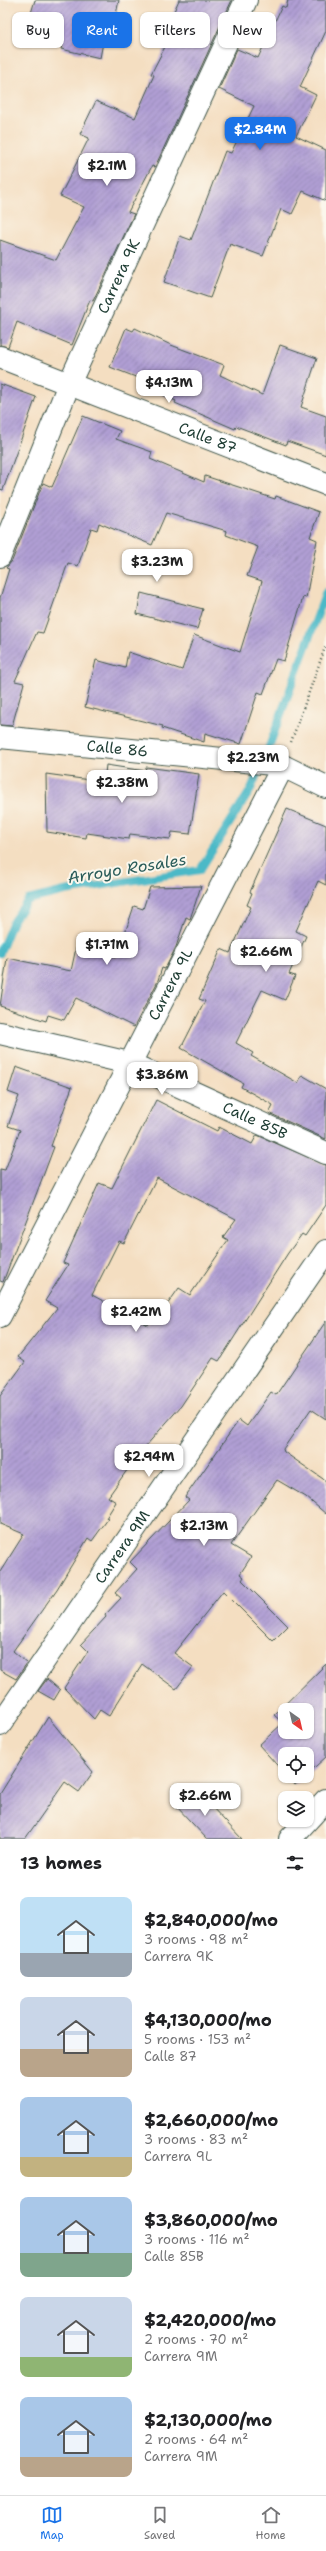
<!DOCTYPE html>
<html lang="en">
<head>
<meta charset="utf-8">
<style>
	:root { --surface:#fff; --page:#f6f6f6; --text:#202124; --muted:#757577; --line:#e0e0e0; --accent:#1a73e8 }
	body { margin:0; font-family:"Shantell Sans",sans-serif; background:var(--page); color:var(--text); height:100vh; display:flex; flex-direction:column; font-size:15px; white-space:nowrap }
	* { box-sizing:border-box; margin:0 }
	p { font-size:13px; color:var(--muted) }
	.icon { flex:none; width:22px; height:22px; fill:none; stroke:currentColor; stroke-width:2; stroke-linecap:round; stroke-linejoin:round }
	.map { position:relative; height:1839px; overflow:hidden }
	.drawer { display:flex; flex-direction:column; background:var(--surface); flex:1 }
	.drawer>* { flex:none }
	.guide { position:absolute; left:12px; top:12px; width:302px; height:36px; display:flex; gap:8px }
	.needle { width:26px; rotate:146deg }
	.fabs { position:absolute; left:278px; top:1703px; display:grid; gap:8px }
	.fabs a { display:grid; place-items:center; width:36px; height:36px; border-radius:8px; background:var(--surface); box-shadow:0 1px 3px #0004; font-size:20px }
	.price { position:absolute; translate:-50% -34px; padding:0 9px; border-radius:8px; background:#fff; color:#222; font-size:13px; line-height:26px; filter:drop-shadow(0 1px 2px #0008) }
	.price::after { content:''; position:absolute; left:50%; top:24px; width:12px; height:9px; margin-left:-6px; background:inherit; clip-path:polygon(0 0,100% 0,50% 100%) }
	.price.active { background:var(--accent); color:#fff }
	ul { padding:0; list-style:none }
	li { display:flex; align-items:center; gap:12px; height:100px; padding:0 20px }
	li span { display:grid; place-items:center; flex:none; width:112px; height:80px; border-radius:8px; color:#555 }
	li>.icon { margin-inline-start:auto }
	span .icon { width:48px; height:48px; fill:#fffc; stroke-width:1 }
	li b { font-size:17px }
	h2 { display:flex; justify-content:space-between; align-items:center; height:48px; padding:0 20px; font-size:17px }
	.chip { padding:0 14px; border-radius:8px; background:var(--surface); box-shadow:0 1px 3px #0004; font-size:14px; line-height:36px }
	.chip.active { background:var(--accent); color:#fff }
	.tabs { display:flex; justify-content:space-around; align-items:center; height:56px; border-top:1px solid var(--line); background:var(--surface); font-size:11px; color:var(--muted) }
	.tabs a { display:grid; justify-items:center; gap:2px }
	.tabs .active { color:var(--accent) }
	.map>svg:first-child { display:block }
</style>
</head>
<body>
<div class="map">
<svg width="326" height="1839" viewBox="0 0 326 1839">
	<defs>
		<pattern id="building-hatch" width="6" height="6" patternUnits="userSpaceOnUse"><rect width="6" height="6" fill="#b09fd4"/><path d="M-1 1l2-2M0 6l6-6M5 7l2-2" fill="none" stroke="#8f83ad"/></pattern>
	</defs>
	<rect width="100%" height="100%" fill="#fbf7ec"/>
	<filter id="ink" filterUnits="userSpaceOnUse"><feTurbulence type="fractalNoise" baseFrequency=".025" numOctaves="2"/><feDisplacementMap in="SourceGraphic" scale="8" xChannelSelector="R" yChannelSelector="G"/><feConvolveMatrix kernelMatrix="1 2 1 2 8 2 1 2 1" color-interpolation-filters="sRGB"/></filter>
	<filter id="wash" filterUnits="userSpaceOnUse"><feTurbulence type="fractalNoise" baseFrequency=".012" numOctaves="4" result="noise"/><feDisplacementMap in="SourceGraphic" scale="16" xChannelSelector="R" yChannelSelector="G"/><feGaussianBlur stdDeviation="0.9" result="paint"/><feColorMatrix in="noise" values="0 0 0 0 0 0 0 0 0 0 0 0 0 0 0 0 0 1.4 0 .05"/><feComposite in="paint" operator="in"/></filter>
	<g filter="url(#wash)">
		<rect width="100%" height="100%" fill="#f4dec1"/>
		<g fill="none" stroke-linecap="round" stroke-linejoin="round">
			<path stroke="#4cb9c7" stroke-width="8" d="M0 953 13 921 28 900 65 891 200 870 250 791 270 744 326 592"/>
		</g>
		<g id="blocks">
			<g fill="url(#building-hatch)" fill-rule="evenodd">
				<path d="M35 0H119L112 34 105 32 100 58 61 49 63 43 25 33Z"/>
				<path d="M179 0H232L155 167 152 166 128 212 134 214 93 301 90 300 72 345 17 322 8 347 0 345V240L56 260 84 207 60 196 89 138 80 134 96 101 135 118 154 75 151 74 168 41 162 38Z"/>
				<path d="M288 0H326V31L300 87 316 95 296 136 326 150V201L303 191 292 214 281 209 263 256 230 244 210 298 164 282 180 236 191 240 225 151 231 153 254 106 219 89 237 49 258 58 282 6 286 8Z"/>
				<path d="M126 328 133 331 135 328 171 345 224 365 220 375 262 395 280 345 317 358 301 407 326 416V455L287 441 286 445 236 426 235 429 175 403 176 401 149 388 151 383 110 367Z"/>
				<path d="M0 384 36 397 3 490 0 489Z"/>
				<path d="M83 416 120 431 116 439 152 452 150 459 204 482 205 476 275 499 276 496 319 512 310 537 317 540 306 598 303 597 284 661 276 659 263 694 258 692 241 744 205 733 204 742 162 728 163 726 85 707 96 660 125 668 128 652 182 670 194 635 240 652 262 581 247 576 258 547 226 535 227 531 166 513 152 545 99 523 97 530 91 528 78 566 68 563 43 633 37 632 15 681 24 683 12 726 0 725V598L9 569 6 568 12 561 43 483 52 487Z"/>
				<path d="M141 593 203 609 197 629 137 614Z"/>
				<path d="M106 765 145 771 146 767 199 774 190 834 172 832 170 839 130 834 129 839 87 833 86 838 47 832 46 774 104 782Z"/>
				<path d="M287 809 326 825V885L318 881 296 931 306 936 289 974 295 976 285 1000 262 990 236 1043 253 1053 251 1056 298 1083 302 1075 326 1089V1139L269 1113 273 1105 241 1087 243 1083 181 1048 205 1001 199 999 221 949 230 953 251 907 247 905 252 893 250 892Z"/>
				<path d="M201 886 190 919 186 917 176 947 165 969 162 968 157 983 134 1027 76 998 64 1020 48 1015 46 1021 0 1006 7 958 71 971 76 948 117 957 134 906 143 909 150 887Z"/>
				<path d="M16 1067 72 1087 51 1146 54 1147 3 1282 0 1281V1169L5 1170 20 1130 8 1126 19 1096 8 1092Z"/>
				<path d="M156 1100 217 1131 219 1127 252 1144 257 1135 326 1165V1205L305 1236 302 1234 288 1253 219 1361 213 1358 181 1406 137 1456 108 1497 116 1502 106 1518 108 1519 92 1541 88 1538 57 1589 13 1651 27 1663 16 1679 0 1670V1572L24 1534 0 1524V1396L25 1362 18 1357 57 1308 45 1301 68 1265 63 1263 99 1183 112 1188ZM157 1178 236 1219 223 1237 228 1240 190 1295 179 1288 167 1305 163 1303 148 1325 92 1295 119 1241 124 1243Z"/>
				<path d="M326 1321V1419L311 1409 283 1449 284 1452 326 1481V1514L306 1497 277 1480 231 1545 251 1557 240 1574 244 1577 242 1580 288 1626 273 1641 223 1591 174 1653 193 1667 176 1689 142 1664 109 1716 100 1710 94 1719 64 1688 88 1651 81 1644 106 1617 105 1615 121 1598 115 1593 137 1569 130 1562 189 1500 185 1497 239 1420 247 1426 271 1392 276 1395Z"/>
				<path d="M326 1664V1757L307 1774V1754H285V1774L259 1745 283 1723 274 1715ZM285 1710H307V1732H285Z"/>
				<path d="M47 1679 60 1690 54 1700 38 1691Z"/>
				<path d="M48 1717 93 1772 79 1792 65 1782 25 1839H0V1794Z"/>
				<path d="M287 1776H305L295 1785Z"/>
				<path d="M194 1788 242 1839H207L175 1805Z"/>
			</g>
		</g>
	</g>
	<g filter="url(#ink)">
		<use href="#blocks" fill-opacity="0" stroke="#3f5549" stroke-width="1"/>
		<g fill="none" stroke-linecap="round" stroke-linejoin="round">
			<g stroke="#3f5549" stroke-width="24">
				<g id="minor">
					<path id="s1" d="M0 357 326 484"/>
					<path id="s2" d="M0 556 69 384 246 0"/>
					<path id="s3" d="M0 737 273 764 283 766 326 787"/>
					<path id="s4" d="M0 1033 129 1063 326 1153"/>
					<path id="s5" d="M0 1316 283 766"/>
					<path id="s6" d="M0 1725 326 1251"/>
					<path d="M290 1839 326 1800"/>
				</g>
			</g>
			<path stroke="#3f5549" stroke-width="2.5" stroke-dasharray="1 3" stroke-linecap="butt" d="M291 742 326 645"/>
			<use href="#minor" stroke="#fff" stroke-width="22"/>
		</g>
	</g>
	<g text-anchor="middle" stroke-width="4" stroke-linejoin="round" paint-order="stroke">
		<g font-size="15" fill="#1f3d34" stroke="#fbf7ec">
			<text dy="5" stroke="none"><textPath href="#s2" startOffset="304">Carrera 9K</textPath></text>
			<text dy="5" stroke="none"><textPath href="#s1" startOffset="223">Calle 87</textPath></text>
			<text dy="5" stroke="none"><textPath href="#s3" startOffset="118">Calle 86</textPath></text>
			<text dy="5" stroke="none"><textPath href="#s5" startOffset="373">Carrera 9L</textPath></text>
			<text dy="5" stroke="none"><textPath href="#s4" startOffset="271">Calle 85B</textPath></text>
			<text dy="5" stroke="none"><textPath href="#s6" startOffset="216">Carrera 9M</textPath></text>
		</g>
		<g font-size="16" font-style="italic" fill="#2a5c59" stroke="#fbf7ec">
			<text transform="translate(127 868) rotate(-9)" y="6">Arroyo Rosales</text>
		</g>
	</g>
</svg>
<div class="fabs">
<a><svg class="needle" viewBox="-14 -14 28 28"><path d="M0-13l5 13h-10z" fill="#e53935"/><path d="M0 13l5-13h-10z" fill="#757577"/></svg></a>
<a><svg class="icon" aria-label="locate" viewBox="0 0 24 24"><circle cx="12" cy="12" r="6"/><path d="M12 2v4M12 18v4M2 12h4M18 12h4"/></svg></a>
<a><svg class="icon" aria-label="layers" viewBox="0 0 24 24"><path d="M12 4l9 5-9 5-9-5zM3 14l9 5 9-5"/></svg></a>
</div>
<b class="price active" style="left:260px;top:151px">$2.84M</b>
<b class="price" style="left:107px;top:187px">$2.1M</b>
<b class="price" style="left:169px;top:404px">$4.13M</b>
<b class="price" style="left:157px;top:583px">$3.23M</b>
<b class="price" style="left:253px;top:779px">$2.23M</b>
<b class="price" style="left:122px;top:804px">$2.38M</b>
<b class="price" style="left:107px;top:966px">$1.71M</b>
<b class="price" style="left:266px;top:973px">$2.66M</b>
<b class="price" style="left:162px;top:1096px">$3.86M</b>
<b class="price" style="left:136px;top:1333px">$2.42M</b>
<b class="price" style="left:149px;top:1478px">$2.94M</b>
<b class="price" style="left:204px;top:1547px">$2.13M</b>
<b class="price" style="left:205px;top:1817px">$2.66M</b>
<div class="guide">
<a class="chip">Buy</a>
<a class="chip active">Rent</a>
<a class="chip">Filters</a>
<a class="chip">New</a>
</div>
</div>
<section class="drawer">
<h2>13 homes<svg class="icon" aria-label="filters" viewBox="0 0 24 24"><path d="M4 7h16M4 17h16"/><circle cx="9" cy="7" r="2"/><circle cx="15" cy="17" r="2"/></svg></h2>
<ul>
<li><span style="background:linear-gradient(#bfe0f5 70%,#9aa5b1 0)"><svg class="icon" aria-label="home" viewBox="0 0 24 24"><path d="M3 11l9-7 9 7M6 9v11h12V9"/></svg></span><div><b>$2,840,000/mo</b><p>3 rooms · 98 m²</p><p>Carrera 9K</p></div></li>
<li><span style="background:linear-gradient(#c9d6e8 65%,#b9a48a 0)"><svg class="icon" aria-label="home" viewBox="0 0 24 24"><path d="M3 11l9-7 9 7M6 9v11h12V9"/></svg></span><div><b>$4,130,000/mo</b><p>5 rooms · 153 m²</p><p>Calle 87</p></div></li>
<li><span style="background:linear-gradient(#a9c7e8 75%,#c2b280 0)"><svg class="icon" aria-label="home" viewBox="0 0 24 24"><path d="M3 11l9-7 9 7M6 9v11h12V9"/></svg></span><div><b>$2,660,000/mo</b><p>3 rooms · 83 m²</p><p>Carrera 9L</p></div></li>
<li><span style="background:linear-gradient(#a9c7e8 70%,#7fa58c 0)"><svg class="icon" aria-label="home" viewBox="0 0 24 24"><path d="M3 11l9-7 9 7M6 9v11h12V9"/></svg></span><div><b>$3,860,000/mo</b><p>3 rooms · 116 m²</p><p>Calle 85B</p></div></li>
<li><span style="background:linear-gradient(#c9d6e8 75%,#8fb573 0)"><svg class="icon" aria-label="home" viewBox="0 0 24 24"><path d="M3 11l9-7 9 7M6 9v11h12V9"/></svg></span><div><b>$2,420,000/mo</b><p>2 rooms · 70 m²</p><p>Carrera 9M</p></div></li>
<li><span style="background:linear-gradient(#a9c7e8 75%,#b9a48a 0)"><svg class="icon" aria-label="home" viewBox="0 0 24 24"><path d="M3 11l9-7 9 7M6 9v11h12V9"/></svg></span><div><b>$2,130,000/mo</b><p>2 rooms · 64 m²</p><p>Carrera 9M</p></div></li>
</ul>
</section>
<nav class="tabs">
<a class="active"><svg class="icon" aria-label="map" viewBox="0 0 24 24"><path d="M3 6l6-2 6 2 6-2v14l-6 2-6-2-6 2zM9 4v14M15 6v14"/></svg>Map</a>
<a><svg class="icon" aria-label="saved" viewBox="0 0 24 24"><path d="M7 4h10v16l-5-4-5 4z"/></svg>Saved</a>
<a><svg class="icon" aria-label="home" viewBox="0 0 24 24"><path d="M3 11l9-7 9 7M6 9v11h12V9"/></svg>Home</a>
</nav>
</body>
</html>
